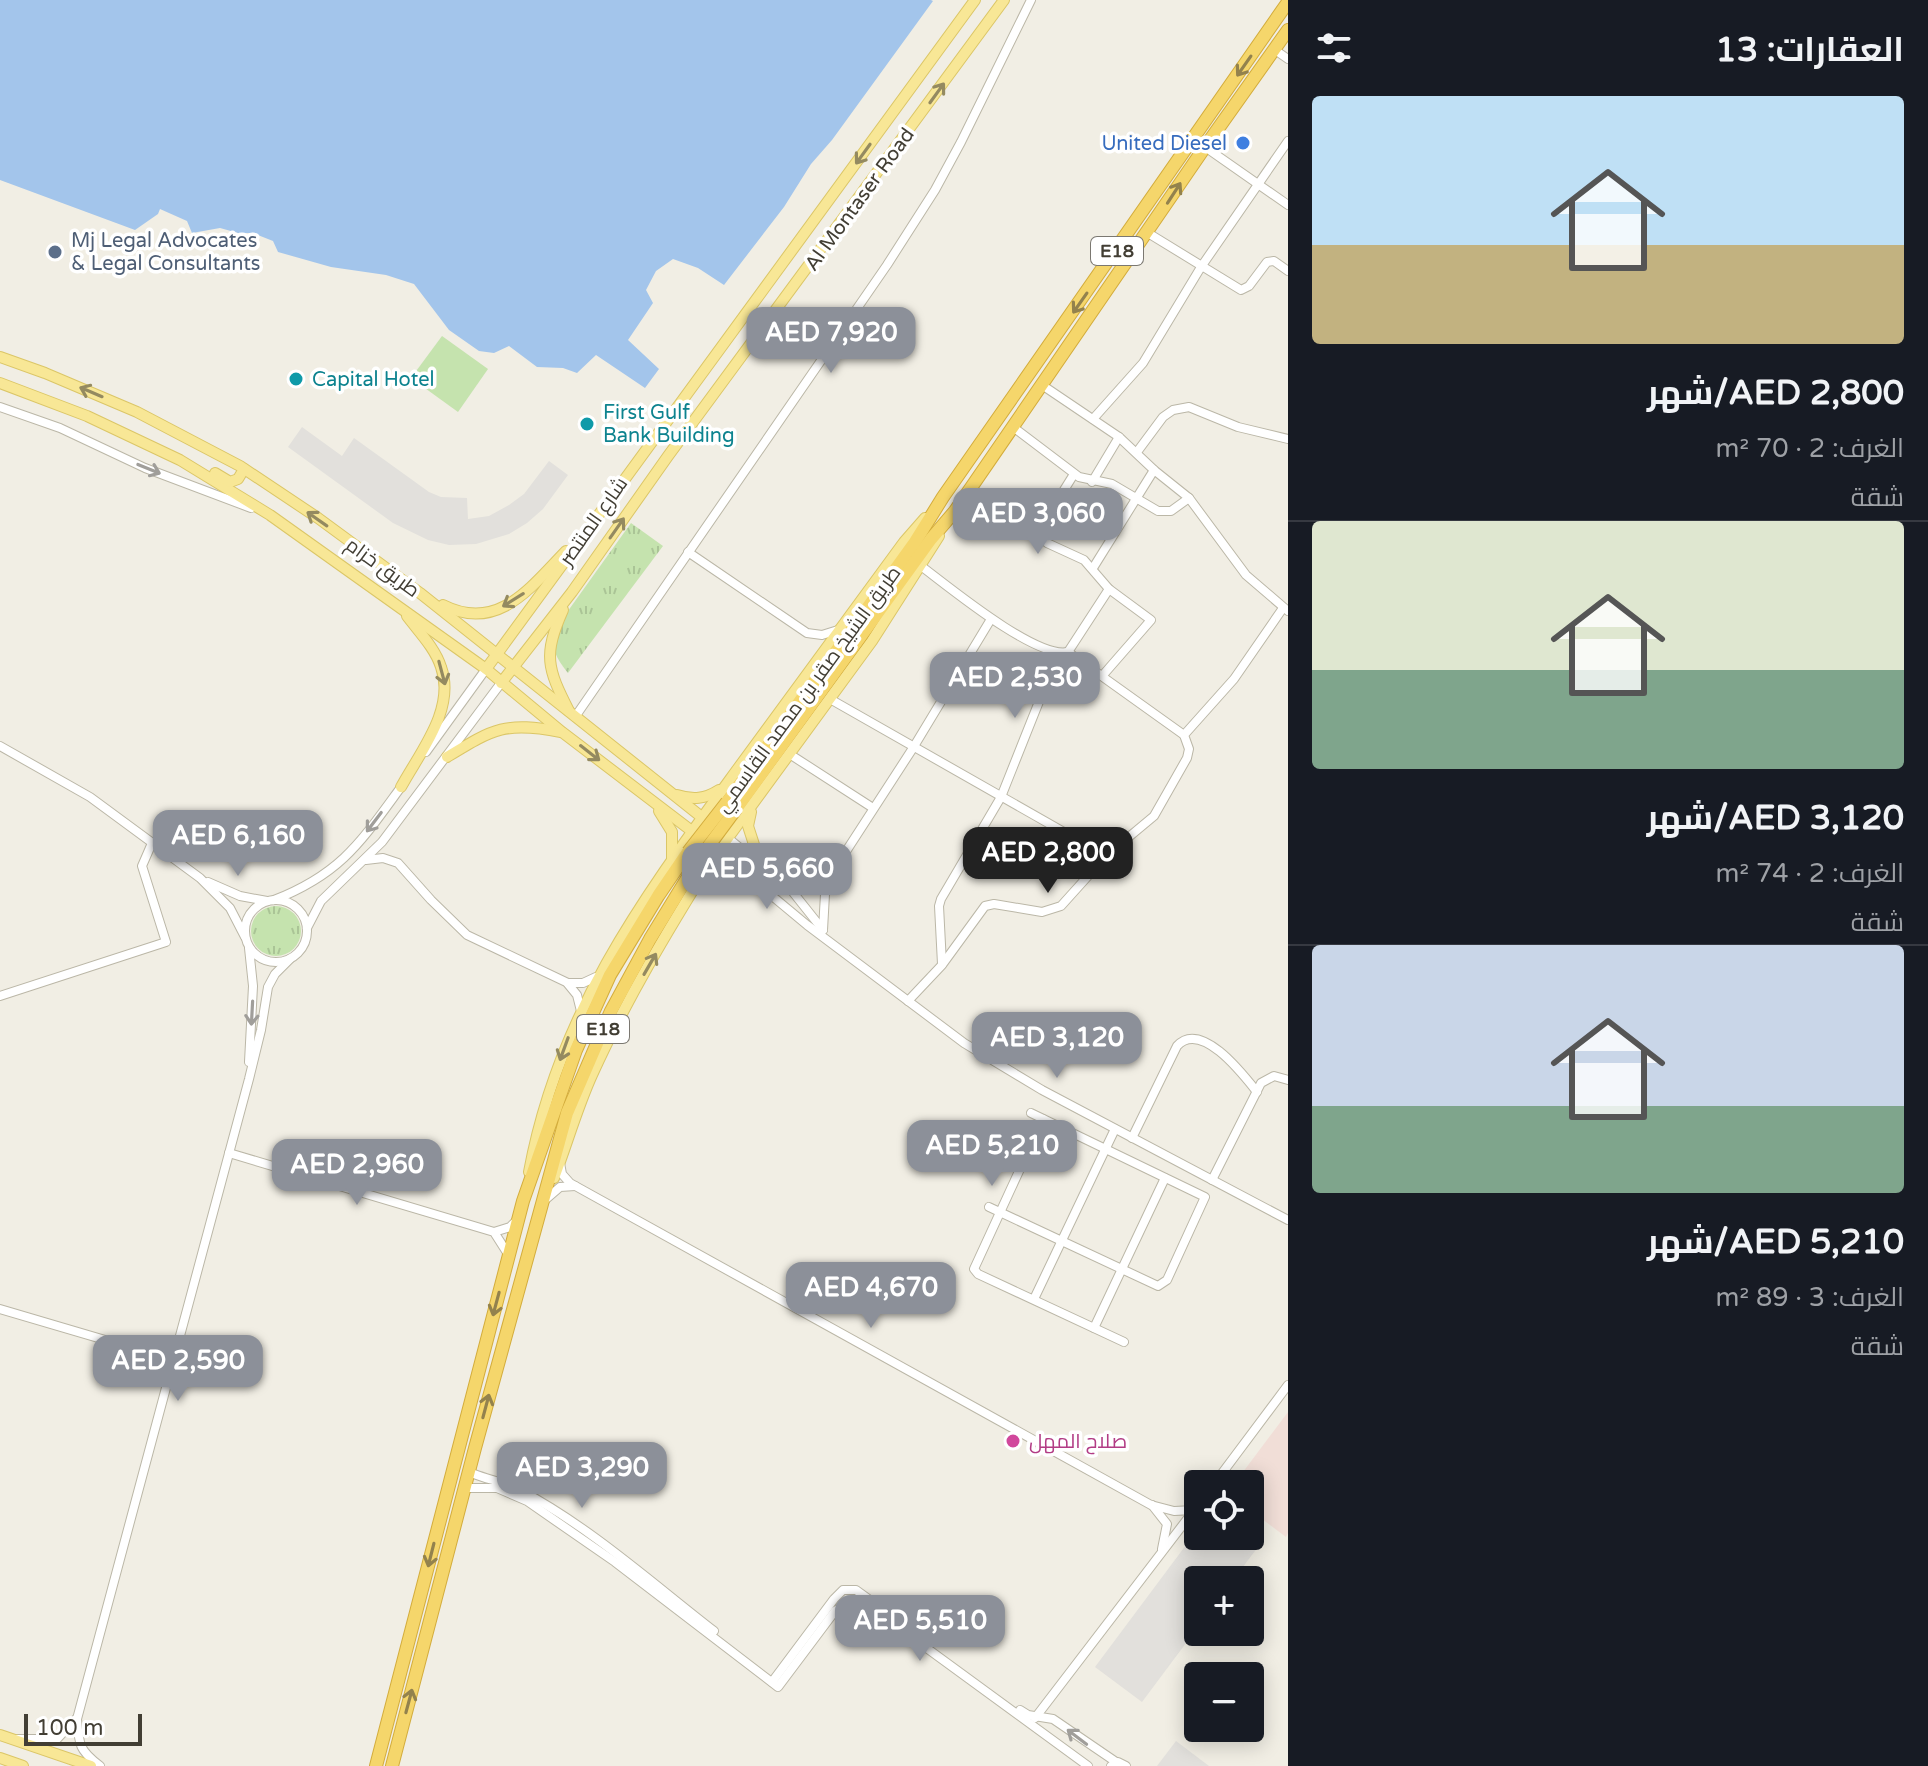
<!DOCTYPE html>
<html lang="ar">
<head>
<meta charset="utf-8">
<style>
	:root { --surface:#171b24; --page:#242831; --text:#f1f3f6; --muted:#9ea1a6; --line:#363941; --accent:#8c9099 }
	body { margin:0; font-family:"Varela Round",Cairo,sans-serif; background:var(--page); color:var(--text); direction:rtl; height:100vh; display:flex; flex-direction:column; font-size:30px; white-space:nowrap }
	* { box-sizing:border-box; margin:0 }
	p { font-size:26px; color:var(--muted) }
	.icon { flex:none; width:44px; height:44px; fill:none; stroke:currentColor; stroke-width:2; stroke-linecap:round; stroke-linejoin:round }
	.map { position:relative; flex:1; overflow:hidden; direction:ltr }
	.details { display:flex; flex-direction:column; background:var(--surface); width:640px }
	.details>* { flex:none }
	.fabs { position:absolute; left:1184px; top:1470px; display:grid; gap:16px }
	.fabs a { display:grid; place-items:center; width:80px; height:80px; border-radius:8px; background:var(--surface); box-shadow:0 4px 20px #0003; font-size:40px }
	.scale { position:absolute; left:24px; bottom:20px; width:118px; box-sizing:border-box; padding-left:8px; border:4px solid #423e34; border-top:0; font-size:22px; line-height:28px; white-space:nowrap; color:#423e34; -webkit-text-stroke:6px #fff; paint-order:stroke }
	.price { position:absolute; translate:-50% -68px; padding:0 18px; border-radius:16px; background:var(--accent); color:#fff; font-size:26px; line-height:52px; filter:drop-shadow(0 2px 4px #0008) }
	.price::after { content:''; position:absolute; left:50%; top:48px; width:24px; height:18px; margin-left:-12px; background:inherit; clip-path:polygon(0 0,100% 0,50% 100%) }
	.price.current { background:#222; color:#fff }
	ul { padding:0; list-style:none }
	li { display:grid; align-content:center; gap:16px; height:424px; padding:0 24px }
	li+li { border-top:2px solid var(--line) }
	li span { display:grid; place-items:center; height:248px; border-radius:8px; color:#555 }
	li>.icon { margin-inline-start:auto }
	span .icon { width:144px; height:144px; fill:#fffc; stroke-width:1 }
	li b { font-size:34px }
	h2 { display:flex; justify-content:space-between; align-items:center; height:96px; padding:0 24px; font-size:34px }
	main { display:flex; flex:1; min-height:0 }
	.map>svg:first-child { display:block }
</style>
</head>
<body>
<main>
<section class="details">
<h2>العقارات: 13<svg class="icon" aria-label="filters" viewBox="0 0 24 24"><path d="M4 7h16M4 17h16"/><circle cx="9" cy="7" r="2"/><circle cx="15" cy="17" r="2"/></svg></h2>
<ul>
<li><span style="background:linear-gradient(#bfe0f5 60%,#c2b280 0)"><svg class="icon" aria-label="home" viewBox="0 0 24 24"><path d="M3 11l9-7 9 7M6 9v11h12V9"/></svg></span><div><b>AED 2,800/شهر</b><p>الغرف: 2 · 70 m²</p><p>شقة</p></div></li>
<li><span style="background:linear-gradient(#dfe7d0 60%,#7fa58c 0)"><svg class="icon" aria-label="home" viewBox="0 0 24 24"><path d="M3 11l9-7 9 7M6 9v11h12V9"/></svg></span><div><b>AED 3,120/شهر</b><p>الغرف: 2 · 74 m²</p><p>شقة</p></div></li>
<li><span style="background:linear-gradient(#c9d6e8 65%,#7fa58c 0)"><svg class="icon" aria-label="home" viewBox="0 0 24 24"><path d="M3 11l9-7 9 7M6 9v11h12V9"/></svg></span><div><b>AED 5,210/شهر</b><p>الغرف: 3 · 89 m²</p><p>شقة</p></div></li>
</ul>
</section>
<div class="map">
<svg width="1288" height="1766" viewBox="0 0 1288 1766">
	<defs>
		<pattern id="grass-tufts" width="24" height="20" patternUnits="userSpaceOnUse" patternTransform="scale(2)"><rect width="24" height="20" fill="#c5e3ae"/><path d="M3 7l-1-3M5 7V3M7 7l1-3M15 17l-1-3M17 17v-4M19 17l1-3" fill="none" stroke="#aac496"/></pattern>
	</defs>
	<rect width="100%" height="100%" fill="#f1eee4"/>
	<path fill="#f1ded7" d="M1288 1412V1533L1286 1537 1250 1510V1484H1234Z"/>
	<g fill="url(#grass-tufts)">
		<path d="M631 523 663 546 568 673C552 653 551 646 560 622Z"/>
		<circle cx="276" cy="931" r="25"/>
	</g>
	<path fill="#c5e3ae" d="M442 336 488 369 458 412 411 378Z"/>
	<g fill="#e2e0dc">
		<path d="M302 427 342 456 354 438 429 492 441 497 467 498 468 519 489 516 509 505 524 494 549 461 568 475 543 509 527 523 509 534 476 544 449 545 428 540 393 523 288 447Z"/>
		<path d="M1198 1529V1536H1243L1258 1547 1233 1580H1198V1627L1142 1702 1095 1667Z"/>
		<path d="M1176 1741 1209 1766H1157Z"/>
	</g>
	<path fill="#a3c5eb" d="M0 0H931L933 1 832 140 811 164 784 207 724 285 698 268 673 259 656 271 646 290 653 303 628 340 659 369 645 388 596 355 577 373 563 368 537 367 509 346 494 353 479 351 449 330 414 284 386 275 331 267 278 252 273 241 253 233H238L220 228 192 233 187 221 160 209 158 214 135 230 0 180Z"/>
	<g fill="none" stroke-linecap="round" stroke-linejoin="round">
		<g stroke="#bbb7a7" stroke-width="10">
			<g id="minor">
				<path d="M1275 50 1288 59"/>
				<path d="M1205 147 1288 205"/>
				<path d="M1148 233 1241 290 1249 286 1267 262 1274 261 1288 271"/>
				<path d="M1042 385 1119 437 1154 470 1189 498 1246 575 1288 611"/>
				<path d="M0 407 60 428 145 468 251 508"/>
				<path d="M1093 419 1143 363 1201 267 1288 141"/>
				<path d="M1013 427 1079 477 1112 484 1158 511H1171L1189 498"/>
				<path d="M1137 452 1163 417 1173 410 1189 407 1238 427 1288 439"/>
				<path d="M1092 482 1119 437"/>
				<path d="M964 500 987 495 1007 503 1047 543 1084 560 1109 589 1151 620 1103 675"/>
				<path d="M1036 535 1074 474"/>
				<path d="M688 552 807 633 822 635 838 630"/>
				<path d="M921 566C949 587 1036 659 1068 652L1184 735"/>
				<path d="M1093 568 1154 470"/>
				<path d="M1068 652 1109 589"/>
				<path d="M830 699 1106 856"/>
				<path d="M575 717 887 265 935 190 961 142 1031 0"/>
				<path d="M0 746 90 797 200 878 230 908 245 937"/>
				<path d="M426 752 486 669"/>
				<path d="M791 755 873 808"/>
				<path d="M728 838 792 891 823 930"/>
				<path d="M718 851 807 925 964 1043 1042 1090 1288 1220"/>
				<path d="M366 860 383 858 398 863 431 900 467 935 568 983H583L596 977"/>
				<path d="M208 882 240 896 267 901"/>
				<path d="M274 900C343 873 362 840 404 783"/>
				<circle cx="276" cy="931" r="31"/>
				<path d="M307 928 321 901 382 842 501 683"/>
				<path d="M823 930 825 894 832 873 913 748 991 619"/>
				<path d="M249 948 253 986 249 1062"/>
				<path d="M942 964 939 906 941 899 1001 797 1058 654"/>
				<path d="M568 984 577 995 581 1011"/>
				<path d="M0 996 166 942 142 866 152 843"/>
				<path d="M908 1001 942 965 985 906 994 904 1042 912 1061 906 1106 856 1154 816 1187 758 1189 749 1184 735 1234 679 1283 608"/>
				<path d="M1043 1119 974 1269 978 1274 1124 1342"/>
				<path d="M1132 1138 1177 1046C1201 1020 1242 1073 1257 1092"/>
				<path d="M229 1153 494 1232 508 1254"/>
				<path d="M560 1163 562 1174 570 1183 1151 1505 1174 1511 1194 1510"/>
				<path d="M1212 1180 1261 1083 1274 1076 1288 1080"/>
				<path d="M545 1200 560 1187 575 1186"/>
				<path d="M989 1207 1158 1286 1167 1280 1205 1197 1031 1113"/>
				<path d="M494 1232 510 1227 517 1220"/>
				<path d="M1034 1299 1115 1129"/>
				<path d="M0 1309 173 1360"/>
				<path d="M1094 1328 1165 1178"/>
				<path d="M474 1474C489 1480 505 1482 520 1490 590 1527 652 1583 714 1631"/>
				<path d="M1214 1484 1288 1385"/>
				<path d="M470 1488H497L527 1501 615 1562 778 1687 835 1611 852 1601 865 1603 1088 1766"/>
				<path d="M1152 1505 1167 1524 1162 1549"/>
				<path d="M772 1682 834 1599 843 1590H856L874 1603"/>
				<path d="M1020 1710 1028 1715 1053 1719 1116 1762"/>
				<path d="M1035 1718 1198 1505"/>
				<path d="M18 1739H57L76 1719"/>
				<path d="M100 1766C79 1750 79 1745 77 1719L249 1079 261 1030 268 987 275 974 290 959"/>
				<path d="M1111 1766 1118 1762 1126 1766"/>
			</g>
		</g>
		<g stroke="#dbc667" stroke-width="12">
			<g id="major">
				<path d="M0 357 45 373 137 412 240 466 318 518 420 593 728 838"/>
				<path d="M0 383 87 416 180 460 270 515 486 669 562 732 718 851"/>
				<path d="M215 473 230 482 238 479 244 469"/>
				<path d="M443 605C498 633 531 587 566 551"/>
				<path d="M563 610C543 655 547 668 569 711"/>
				<path d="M486 669 975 0"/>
				<path d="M501 683 572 592 668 456 1004 0"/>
				<path d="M447 757C493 729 505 721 561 732"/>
				<path d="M401 787C420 752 456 709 441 667 435 648 419 632 407 616"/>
				<path d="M677 795C693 800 705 799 719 790"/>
				<path d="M659 811 672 832V859"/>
				<path d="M751 812 748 826 760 863"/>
				<path d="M698 885 724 872 748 875"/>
				<path d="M529 1172C559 1010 645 896 739 767 794 692 849 617 904 542L925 518"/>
				<path d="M554 1178C567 1144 577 1108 592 1075 626 1000 668 930 711 861L872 641 939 536"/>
				<path d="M0 1735 91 1766"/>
				<path d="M0 1758 23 1766"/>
			</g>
		</g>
		<g stroke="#d3ac3c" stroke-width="14">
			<g id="highway">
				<path d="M727 802 915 542 943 497 1288 2"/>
				<path d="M736 809 931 539 955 511 1205 147 1288 30"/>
				<path d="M376 1766 523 1201 576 1050 610 975 658 896 688 852"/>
				<path d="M392 1766 475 1448 567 1113 611 1011 650 939 699 859"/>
			</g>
		</g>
		<use href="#minor" stroke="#fff" stroke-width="8"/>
		<use href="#major" stroke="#f8e796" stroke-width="10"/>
		<use href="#highway" stroke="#f5d66b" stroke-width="12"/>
		<g stroke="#d3ac3c" stroke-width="14" stroke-linecap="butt">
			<g id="highway-bridge">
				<path d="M688 852 727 802"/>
				<path d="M699 859 736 809"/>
			</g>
		</g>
		<use href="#highway-bridge" stroke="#f5d66b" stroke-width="12"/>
	</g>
	<defs><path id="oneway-shaft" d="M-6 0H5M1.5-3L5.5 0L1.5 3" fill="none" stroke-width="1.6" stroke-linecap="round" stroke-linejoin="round" transform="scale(2)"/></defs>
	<g stroke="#93824d">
		<use href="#oneway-shaft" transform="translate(1244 66) rotate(125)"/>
		<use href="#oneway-shaft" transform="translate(1174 193) rotate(-57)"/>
		<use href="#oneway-shaft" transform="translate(1080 303) rotate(125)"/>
		<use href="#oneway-shaft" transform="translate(496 1304) rotate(105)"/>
		<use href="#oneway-shaft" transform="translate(486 1406) rotate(-75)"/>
		<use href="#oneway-shaft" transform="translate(431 1555) rotate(104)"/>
		<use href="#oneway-shaft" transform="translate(409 1701) rotate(-75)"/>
	</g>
	<g stroke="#948a60">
		<use href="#oneway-shaft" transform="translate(937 93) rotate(-54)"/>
		<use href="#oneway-shaft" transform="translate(863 154) rotate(126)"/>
		<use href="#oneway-shaft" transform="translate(91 392) rotate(-157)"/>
		<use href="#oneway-shaft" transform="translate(317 519) rotate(-145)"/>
		<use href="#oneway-shaft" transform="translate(617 528) rotate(-55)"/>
		<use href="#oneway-shaft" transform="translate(513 600) rotate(148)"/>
		<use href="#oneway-shaft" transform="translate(442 673) rotate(75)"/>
		<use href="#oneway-shaft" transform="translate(590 753) rotate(38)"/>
		<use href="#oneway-shaft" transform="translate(650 964) rotate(-60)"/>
		<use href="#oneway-shaft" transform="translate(564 1049) rotate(110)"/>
	</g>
	<g stroke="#a09e9a">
		<use href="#oneway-shaft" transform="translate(149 469) rotate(22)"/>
		<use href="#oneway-shaft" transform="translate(374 822) rotate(127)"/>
		<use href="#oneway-shaft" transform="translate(252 1013) rotate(93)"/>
		<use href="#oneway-shaft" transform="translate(1077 1737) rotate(-143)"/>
	</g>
	<circle fill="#3f7fe0" stroke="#fff" stroke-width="3" cx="1243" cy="143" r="8"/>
	<circle fill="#5c6f8a" stroke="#fff" stroke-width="3" cx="55" cy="252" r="8"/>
	<g fill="#0f9aa8" stroke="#fff" stroke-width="3">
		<circle cx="296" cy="379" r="8"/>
		<circle cx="587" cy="424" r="8"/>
	</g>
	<circle fill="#d1479c" stroke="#fff" stroke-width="3" cx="1013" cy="1441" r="8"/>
	<g text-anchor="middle" stroke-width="7" stroke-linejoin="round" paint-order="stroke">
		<g fill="#fff" stroke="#7b7871" stroke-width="2">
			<rect x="1091" y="237" width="52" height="28" rx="6"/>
			<rect x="577" y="1015" width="52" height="28" rx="6"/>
		</g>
		<g font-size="18" font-weight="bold" fill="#423e34">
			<text x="1117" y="257">E18</text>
			<text x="603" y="1035">E18</text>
		</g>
		<g font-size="20" fill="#366cbe" stroke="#fff" text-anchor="end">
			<text x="1227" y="150">United Diesel</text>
		</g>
		<g font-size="20" fill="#423e34" stroke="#fff">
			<text transform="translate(859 199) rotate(-54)" y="7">Al Montaser Road</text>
			<text transform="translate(593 521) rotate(-55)" y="7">شارع المنتصر</text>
			<text transform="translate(383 567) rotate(36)" y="7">طريق خزام</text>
			<text transform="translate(808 689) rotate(-54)" y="7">طريق الشيخ صقر بن محمد القاسمي</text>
		</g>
		<g font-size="20" fill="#4e5e75" stroke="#fff" text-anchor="start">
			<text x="71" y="247">Mj Legal Advocates<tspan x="71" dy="23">&amp; Legal Consultants</tspan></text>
		</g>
		<g font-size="20" fill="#0d838f" stroke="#fff" text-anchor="start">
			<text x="312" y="386">Capital Hotel</text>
			<text x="603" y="419">First Gulf<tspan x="603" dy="23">Bank Building</tspan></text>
		</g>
		<g font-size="20" fill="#b23c85" stroke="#fff" text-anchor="start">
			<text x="1029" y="1448">صلاح المهل</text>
		</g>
	</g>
</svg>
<div class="fabs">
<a><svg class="icon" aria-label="locate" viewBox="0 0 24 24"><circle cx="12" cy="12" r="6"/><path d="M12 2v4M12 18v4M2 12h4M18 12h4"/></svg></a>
<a>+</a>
<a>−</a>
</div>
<div class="scale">100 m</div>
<b class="price" style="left:831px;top:375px">AED 7,920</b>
<b class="price" style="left:1038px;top:556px">AED 3,060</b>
<b class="price" style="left:1015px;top:720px">AED 2,530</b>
<b class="price" style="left:238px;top:878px">AED 6,160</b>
<b class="price current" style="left:1048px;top:895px">AED 2,800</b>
<b class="price" style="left:767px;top:911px">AED 5,660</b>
<b class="price" style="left:1057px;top:1080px">AED 3,120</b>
<b class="price" style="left:992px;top:1188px">AED 5,210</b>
<b class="price" style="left:357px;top:1207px">AED 2,960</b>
<b class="price" style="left:871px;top:1330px">AED 4,670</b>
<b class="price" style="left:178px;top:1403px">AED 2,590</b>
<b class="price" style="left:582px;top:1510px">AED 3,290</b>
<b class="price" style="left:920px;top:1663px">AED 5,510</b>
</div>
</main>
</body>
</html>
